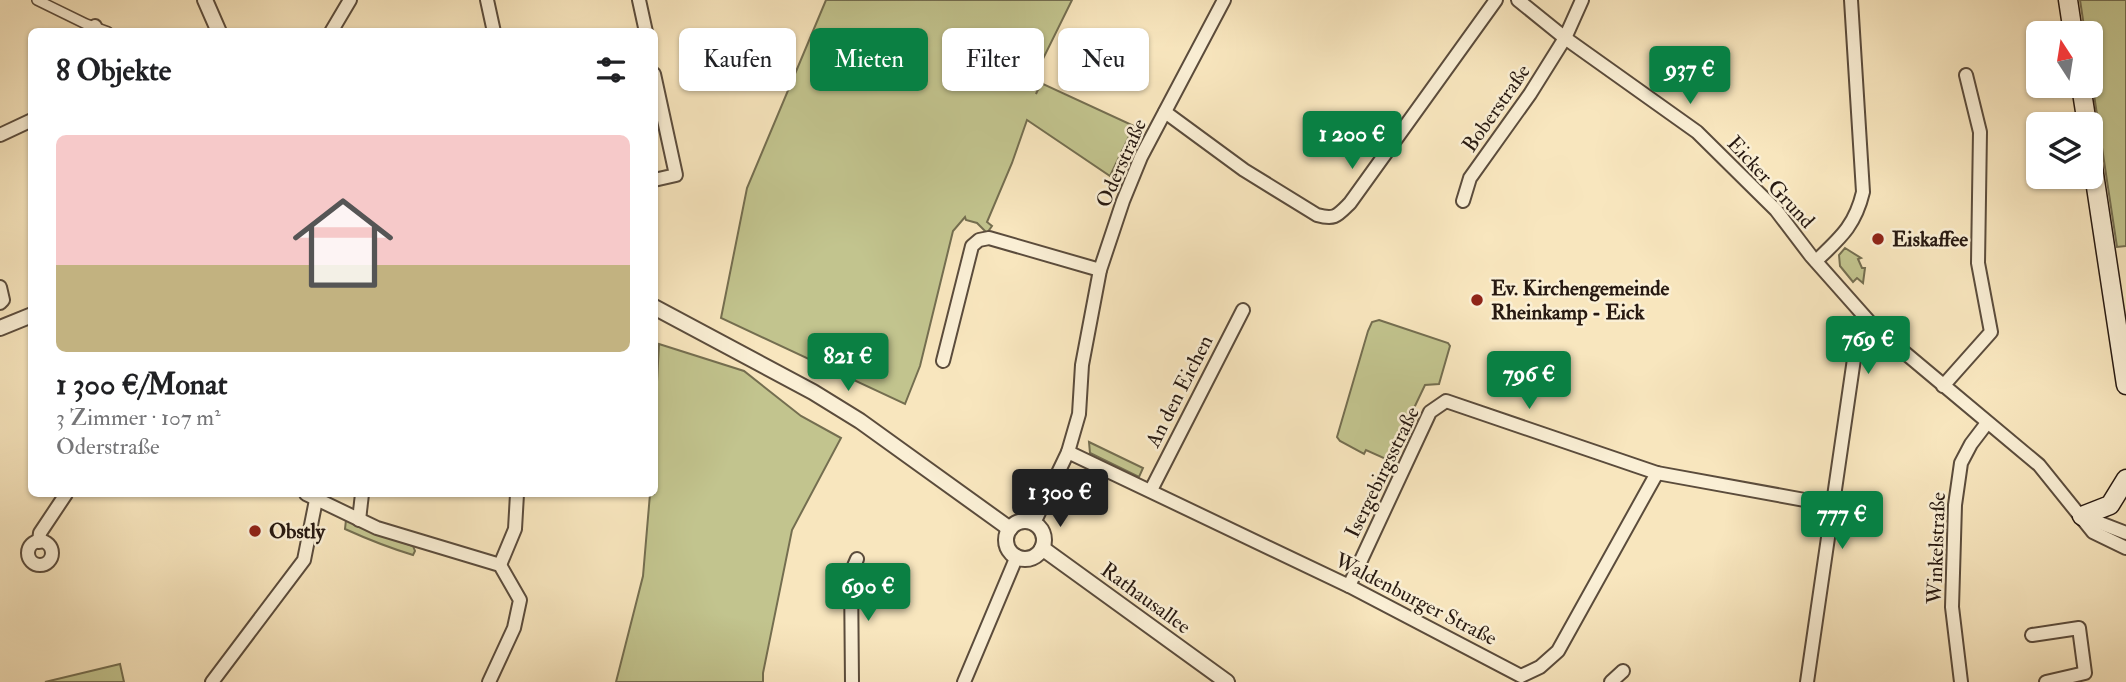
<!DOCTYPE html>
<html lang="de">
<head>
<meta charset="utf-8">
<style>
	:root { --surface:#fff; --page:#f2f2f2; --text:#202124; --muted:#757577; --line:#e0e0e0; --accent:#0b8043 }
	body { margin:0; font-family:"IM FELL Double Pica",serif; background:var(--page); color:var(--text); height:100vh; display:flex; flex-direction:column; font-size:26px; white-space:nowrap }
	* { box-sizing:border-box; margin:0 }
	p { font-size:23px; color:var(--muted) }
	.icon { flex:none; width:38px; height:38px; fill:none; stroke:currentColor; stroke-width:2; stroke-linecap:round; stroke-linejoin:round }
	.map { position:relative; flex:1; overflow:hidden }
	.panel { position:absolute; left:28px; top:28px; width:630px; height:469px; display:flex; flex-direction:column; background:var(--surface); border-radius:10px; box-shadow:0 2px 5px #0004 }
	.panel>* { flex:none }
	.guide { position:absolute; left:679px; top:28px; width:665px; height:63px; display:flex; gap:14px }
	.needle { width:46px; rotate:348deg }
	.controls { position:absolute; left:2026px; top:21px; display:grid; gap:14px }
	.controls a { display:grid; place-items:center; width:77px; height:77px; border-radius:10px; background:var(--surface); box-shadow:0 2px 5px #0004; font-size:35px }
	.price { position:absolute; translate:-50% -60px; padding:0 16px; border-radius:7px; background:var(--accent); color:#fff; font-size:23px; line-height:46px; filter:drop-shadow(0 2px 4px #0008) }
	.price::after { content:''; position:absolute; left:50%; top:42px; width:21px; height:16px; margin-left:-10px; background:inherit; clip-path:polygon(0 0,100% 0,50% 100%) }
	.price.selected { background:#222; color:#fff }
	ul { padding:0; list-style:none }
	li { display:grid; align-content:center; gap:14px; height:371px; padding:0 28px }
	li+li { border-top:2px solid var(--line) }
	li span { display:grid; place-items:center; height:217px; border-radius:10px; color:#555 }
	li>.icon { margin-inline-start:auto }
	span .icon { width:126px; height:126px; fill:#fffc; stroke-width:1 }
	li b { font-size:30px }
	h2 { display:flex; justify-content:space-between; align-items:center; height:84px; padding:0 28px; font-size:30px }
	.pill { padding:0 24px; border-radius:10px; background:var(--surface); box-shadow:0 2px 5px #0004; font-size:24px; line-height:63px }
	.pill.selected { background:var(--accent); color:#fff }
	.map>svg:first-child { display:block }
</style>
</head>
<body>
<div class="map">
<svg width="2126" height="682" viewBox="0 0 2126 682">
	<rect width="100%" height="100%" fill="#f8e6be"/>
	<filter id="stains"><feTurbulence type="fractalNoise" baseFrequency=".00286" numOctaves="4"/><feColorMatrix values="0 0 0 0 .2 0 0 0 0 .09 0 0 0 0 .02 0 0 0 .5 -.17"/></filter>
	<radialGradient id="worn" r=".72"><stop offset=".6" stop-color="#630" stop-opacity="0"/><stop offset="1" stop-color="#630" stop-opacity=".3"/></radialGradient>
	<g fill="#c2c48e" stroke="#746e50" stroke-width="2">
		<path d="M826 0H1072L1033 79 1040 83 1036 94 1041 83 1134 126 1110 176 1027 120 1012 163 987 222 992 226 987 233 977 223 966 220 965 217 953 231 920 366 905 404 721 318 747 188Z"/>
		<path d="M2080 0H2126V246L2117 247 2091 75V33H2085Z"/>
		<path d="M1845 248 1861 258 1858 259 1862 268H1865L1863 283 1857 278 1853 282 1840 266 1839 255Z"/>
		<path d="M1379 320 1448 343 1450 346 1439 384 1425 385 1392 454 1397 464 1366 450 1364 454 1340 441 1337 437 1368 331 1372 322Z"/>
		<path d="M659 344 744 371 801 416 841 438 792 530 763 673V682H616L643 576 650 494H654V438Z"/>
		<path d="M1089 442 1143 468 1139 477 1090 453Z"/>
		<path d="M346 520 384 536 413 546 415 551 413 555C390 548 367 539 345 529Z"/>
		<path d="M120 664 124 682H45Z"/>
	</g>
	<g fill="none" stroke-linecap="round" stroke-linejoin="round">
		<g stroke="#5b4c3c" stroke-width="12">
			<path id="pedestrian" d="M37 0 86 24 108 32"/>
		</g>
		<g stroke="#5b4c3c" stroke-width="16">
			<g id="minor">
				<path d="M487 0 494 32"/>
				<path d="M639 0 646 32"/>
				<path d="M1518 0 1565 38 1697 132 1776 210 1811 256 1874 327 2039 465 2093 532 2126 548"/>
				<path d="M92 32 95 26"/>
				<path d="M331 32 350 0"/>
				<path d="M654 74 676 175 654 180"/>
				<path d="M1165 112 1244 170 1317 215C1335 220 1337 216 1350 203L1496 0"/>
				<path d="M0 135 32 120"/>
				<path d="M1463 201 1470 178 1530 94 1565 38 1582 0"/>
				<path d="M1816 261C1840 238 1855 226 1863 192L1851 0"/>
				<path d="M0 287 3 300 0 303"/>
				<path d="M943 361 972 246 979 240 989 238 1100 270"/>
				<path d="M1943 386 1991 332 1978 263 1980 132 1966 75"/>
				<path d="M1068 452 1349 586 1521 676 1540 667 1558 651 1657 473"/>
				<path d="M1151 490 1243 310"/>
				<path d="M306 494 377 528 500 565 520 600 514 628 489 682"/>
				<path d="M2082 516 2126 533"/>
				<path d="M359 520 362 494"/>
				<path d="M1034 523 1068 452 1079 414 1082 365 1100 270 1123 201 1141 157 1224 0"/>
				<circle cx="40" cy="553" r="12"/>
				<path d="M39 542 40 533 66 494"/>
				<path d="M500 565 515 529 517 494"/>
				<path d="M1349 586 1430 412 1446 401 1657 473 1832 505"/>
				<path d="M2032 635 2079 628 2085 673 2046 682"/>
				<path d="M212 682 304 560 316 500"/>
				<path d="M852 682 851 573 857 559"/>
				<path d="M964 682 1017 556"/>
				<path d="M1611 682 1623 671"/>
				<path d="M1807 682 1855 352 1874 327"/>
				<path d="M1961 682 1952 607 1955 505 1961 463 1971 444 1987 423"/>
			</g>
		</g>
		<g stroke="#5b4c3c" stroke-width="18">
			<g id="tertiary">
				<path d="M205 0 219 32"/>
				<path d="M654 307 813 392 860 421 1010 529"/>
				<path d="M0 328 32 315"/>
				<circle cx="1025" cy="540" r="19"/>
				<path d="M1042 548 1227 682"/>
			</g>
		</g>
		<g stroke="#271911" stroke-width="21">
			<g id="secondary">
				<path d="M2068 0 2073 33"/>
				<path d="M2081 86 2087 124"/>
				<path d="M2091 154 2126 385"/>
				<path d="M2082 516 2110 505 2126 479"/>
			</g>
		</g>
		<use href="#pedestrian" stroke="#faefd5" stroke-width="9"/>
		<use href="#minor" stroke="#faefd5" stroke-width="12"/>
		<use href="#tertiary" stroke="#faefd5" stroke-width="14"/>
		<use href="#secondary" stroke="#faefd5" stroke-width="18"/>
	</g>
	<g fill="#8f2418" stroke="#faefd5" stroke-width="2.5">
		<circle cx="1878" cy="239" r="7"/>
		<circle cx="1477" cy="300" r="7"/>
		<circle cx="255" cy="531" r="7"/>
	</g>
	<g text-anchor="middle" stroke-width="5" stroke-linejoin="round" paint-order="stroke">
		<g font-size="21" fill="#271911" stroke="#faefd5">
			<text transform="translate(1496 108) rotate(-55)" y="7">Boberstraße</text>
			<text transform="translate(1121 163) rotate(-66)" y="7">Oderstraße</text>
			<text transform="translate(1771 182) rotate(47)" y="7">Eicker Grund</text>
			<text transform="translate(1179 391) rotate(-63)" y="7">An den Eichen</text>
			<text transform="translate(1382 472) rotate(-64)" y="7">Isergebirgsstraße</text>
			<text transform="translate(1936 548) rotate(-88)" y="7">Winkelstraße</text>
			<text transform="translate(1146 598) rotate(36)" y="7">Rathausallee</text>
			<text transform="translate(1416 599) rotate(27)" y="7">Waldenburger Straße</text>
		</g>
		<g font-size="21" font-weight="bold" fill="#271911" stroke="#faefd5" text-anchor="start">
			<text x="1892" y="246">Eiskaffee</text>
			<text x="1491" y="295">Ev. Kirchengemeinde<tspan x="1491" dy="24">Rheinkamp - Eick</tspan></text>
			<text x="269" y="538">Obstly</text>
		</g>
	</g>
	<rect width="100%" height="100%" filter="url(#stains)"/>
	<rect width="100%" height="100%" fill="url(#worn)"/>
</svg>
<div class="controls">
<a><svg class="needle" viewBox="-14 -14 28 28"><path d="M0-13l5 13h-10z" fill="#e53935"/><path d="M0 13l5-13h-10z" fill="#757577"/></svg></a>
<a><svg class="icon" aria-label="layers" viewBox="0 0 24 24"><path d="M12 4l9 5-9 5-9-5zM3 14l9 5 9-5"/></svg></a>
</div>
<b class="price" style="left:1690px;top:106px">937 €</b>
<b class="price" style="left:1352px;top:171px">1 200 €</b>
<b class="price" style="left:1868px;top:376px">769 €</b>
<b class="price" style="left:848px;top:393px">821 €</b>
<b class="price" style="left:1529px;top:411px">796 €</b>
<b class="price selected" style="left:1060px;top:529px">1 300 €</b>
<b class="price" style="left:1842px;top:551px">777 €</b>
<b class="price" style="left:868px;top:623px">690 €</b>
<div class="guide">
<a class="pill">Kaufen</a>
<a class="pill selected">Mieten</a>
<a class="pill">Filter</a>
<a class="pill">Neu</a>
</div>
<section class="panel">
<h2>8 Objekte<svg class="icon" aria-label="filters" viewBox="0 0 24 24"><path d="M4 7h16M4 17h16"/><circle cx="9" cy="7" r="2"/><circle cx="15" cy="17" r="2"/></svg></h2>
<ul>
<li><span style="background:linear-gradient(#f6c9c9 60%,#c2b280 0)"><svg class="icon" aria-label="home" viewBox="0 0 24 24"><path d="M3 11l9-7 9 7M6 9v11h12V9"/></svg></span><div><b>1 300 €/Monat</b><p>3 Zimmer · 107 m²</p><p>Oderstraße</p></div></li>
</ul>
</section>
</div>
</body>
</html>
